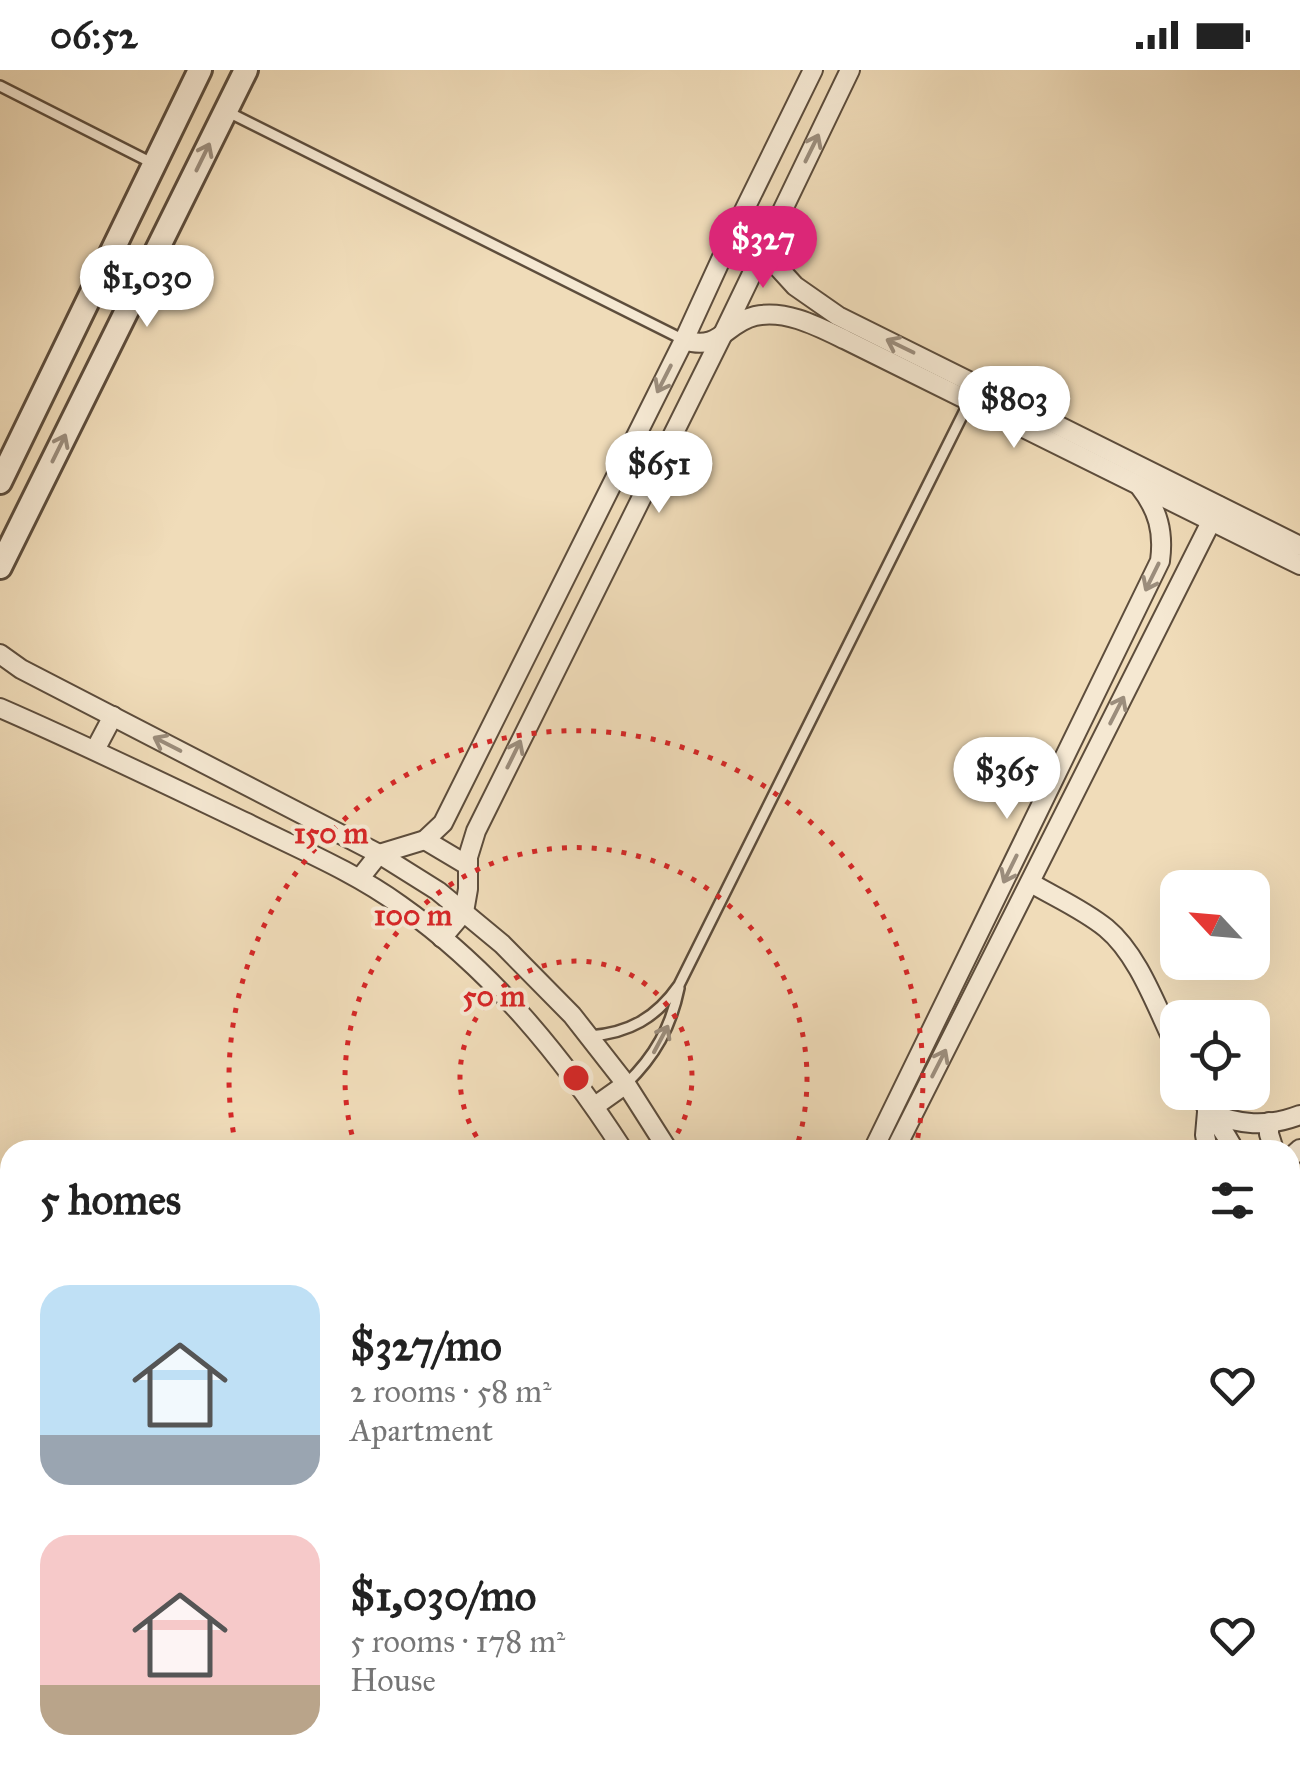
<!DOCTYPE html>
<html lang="en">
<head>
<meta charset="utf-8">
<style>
	:root { --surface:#fff; --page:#f2f2f2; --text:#222; --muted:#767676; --accent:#db2777 }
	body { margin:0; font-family:"IM FELL Great Primer",serif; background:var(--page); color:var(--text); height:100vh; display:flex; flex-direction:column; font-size:38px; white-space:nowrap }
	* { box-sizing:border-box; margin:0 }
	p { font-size:32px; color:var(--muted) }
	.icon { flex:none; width:55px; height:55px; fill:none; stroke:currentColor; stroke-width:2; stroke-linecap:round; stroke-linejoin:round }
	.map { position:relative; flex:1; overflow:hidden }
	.drawer { position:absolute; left:0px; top:1070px; width:1300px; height:642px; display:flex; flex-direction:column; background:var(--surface); border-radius:30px 30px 0 0; box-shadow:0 10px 40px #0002 }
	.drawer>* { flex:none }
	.needle { width:65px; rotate:296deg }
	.controls { position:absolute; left:1160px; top:800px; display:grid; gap:20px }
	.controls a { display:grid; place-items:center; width:110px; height:110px; border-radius:20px; background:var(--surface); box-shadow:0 10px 40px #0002; font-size:50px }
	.price { position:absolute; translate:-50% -85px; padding:0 22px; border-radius:35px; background:#fff; color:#222; font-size:32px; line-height:65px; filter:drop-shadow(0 2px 5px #0008) }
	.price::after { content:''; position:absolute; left:50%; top:60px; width:30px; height:22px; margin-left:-15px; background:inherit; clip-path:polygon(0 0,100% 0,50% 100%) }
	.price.on { background:var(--accent); color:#fff }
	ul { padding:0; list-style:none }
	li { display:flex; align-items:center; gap:30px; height:250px; padding:0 40px }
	li span { display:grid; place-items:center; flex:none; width:280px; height:200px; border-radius:30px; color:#555 }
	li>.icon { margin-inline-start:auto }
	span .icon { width:120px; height:120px; fill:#fffc; stroke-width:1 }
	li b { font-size:42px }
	h2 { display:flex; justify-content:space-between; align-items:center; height:120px; padding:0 40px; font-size:42px }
	.status { display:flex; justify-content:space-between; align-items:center; height:70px; padding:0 50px; background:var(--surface); direction:ltr }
	.status svg { height:28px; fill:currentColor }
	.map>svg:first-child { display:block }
</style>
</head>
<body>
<div class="status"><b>06:52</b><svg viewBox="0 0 49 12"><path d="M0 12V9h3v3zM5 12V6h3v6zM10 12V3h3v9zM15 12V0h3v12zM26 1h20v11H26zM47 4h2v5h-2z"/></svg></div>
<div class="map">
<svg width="1300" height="1711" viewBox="0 0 1300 1711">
	<rect width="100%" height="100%" fill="#f0dcb9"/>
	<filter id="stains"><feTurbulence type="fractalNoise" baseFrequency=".002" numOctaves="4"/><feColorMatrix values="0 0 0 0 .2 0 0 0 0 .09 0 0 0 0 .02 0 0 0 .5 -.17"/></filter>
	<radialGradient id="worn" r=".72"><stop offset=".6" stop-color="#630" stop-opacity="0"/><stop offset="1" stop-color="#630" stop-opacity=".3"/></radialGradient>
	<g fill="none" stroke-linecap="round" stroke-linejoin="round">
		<g stroke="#5d4d3c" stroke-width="14">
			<g id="service">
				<path d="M0 16 152 93"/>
				<path d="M226 41 684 270"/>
				<path d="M590 966C629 963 656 948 679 915L969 332"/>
				<path d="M626 1014C655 986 671 957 679 918"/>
			</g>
		</g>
		<g stroke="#5d4d3c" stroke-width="22">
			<g id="minor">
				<path d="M734 161 754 171 795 216 838 246 1300 476"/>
				<path d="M684 270C720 282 725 253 755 246 786 239 819 257 846 270L1300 495"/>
				<path d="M0 584 21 599 379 784 438 821 502 874 572 945 626 1014 668 1080"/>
				<path d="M0 638C83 674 165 714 247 753 299 779 353 801 400 835 492 900 563 987 623 1080"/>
				<path d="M95 680 113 646"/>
				<path d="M425 770 467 795"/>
				<path d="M360 808 379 784 425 770 443 753 684 270 734 161 813 0"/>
				<path d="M1031 813C1055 827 1084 840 1106 858 1140 886 1158 942 1178 981"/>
				<path d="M442 868 464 842 468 819V787L476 761 722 266 850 0"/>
				<path d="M1198 1022C1208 1044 1224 1058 1234 1080"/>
				<path d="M595 1036 626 1014"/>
				<path d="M1207 1042C1240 1055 1266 1058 1300 1045"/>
				<path d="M1207 1042 1205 1065 1208 1080"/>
				<path d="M1269 1052V1064L1274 1080"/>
				<path d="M873 1080 1160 491C1164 462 1158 440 1140 417"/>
				<path d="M895 1080 1219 436"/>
				<path d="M1290 1088 1300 1079"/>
				<path d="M1290 1214 1300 1238"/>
				<path d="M1290 1282 1300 1306"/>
				<path d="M889 1702 893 1711"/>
				<path d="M926 1702 929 1711"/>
			</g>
		</g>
		<g stroke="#5d4d3c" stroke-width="28">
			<g id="tertiary">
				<path d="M0 412 200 0"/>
				<path d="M0 497 246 0"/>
				<path d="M0 1201 10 1207"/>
				<path d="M0 1257 10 1272"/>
				<path d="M0 1670 10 1659"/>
				<path d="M270 1702 273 1711"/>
				<path d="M315 1702 318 1711"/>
				<path d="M97 1711 98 1702"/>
			</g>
		</g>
		<use href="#service" stroke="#f5e8d2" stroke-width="9"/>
		<use href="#minor" stroke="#f5e8d2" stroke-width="18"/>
		<use href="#tertiary" stroke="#f5e8d2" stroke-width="22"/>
	</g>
	<defs><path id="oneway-shaft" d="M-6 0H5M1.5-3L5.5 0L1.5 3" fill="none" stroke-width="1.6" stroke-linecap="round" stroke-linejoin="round" transform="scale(2.5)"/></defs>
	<g stroke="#9b8d7c">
		<use href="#oneway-shaft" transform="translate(812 78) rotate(-64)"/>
		<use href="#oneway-shaft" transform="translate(203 87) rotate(-64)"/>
		<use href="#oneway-shaft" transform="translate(900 276) rotate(-154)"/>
		<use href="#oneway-shaft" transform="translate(664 309) rotate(117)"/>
		<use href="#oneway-shaft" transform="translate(59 378) rotate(-64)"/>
		<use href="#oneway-shaft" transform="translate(1152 507) rotate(116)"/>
		<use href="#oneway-shaft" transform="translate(1117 640) rotate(-63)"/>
		<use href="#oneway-shaft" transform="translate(167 674) rotate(-153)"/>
		<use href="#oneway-shaft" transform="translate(514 684) rotate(-64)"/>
		<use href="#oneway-shaft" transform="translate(1010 799) rotate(116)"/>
		<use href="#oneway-shaft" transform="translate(661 969) rotate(-62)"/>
		<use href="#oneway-shaft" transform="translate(939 993) rotate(-63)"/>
	</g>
	<g fill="none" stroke="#d62828" stroke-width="5" stroke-dasharray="5 10">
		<path d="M485 1079A116 116 0 1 1 667 1079"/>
		<path d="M356 1079A231 231 0 1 1 796 1079"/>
		<path d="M236 1077A347 347 0 1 1 916 1077"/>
	</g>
	<circle cx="576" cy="1008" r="15" fill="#d62828" stroke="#f5e8d2" stroke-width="5"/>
	<g font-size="30" text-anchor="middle" font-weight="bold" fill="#d62828" stroke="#f5e8d2" stroke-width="8" stroke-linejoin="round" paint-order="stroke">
		<text x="331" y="773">150 m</text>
		<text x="413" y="855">100 m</text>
		<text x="494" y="936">50 m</text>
	</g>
	<rect width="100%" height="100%" filter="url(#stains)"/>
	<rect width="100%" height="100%" fill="url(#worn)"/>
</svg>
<div class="controls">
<a><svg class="needle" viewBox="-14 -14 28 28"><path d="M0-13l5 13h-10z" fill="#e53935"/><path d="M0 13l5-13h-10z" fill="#767676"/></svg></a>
<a><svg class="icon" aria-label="locate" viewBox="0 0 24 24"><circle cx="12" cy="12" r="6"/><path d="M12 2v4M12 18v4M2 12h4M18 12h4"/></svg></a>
</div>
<b class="price on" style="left:763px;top:221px">$327</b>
<b class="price" style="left:147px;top:260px">$1,030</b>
<b class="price" style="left:1014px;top:381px">$803</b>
<b class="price" style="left:659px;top:446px">$651</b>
<b class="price" style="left:1007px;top:752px">$365</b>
<section class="drawer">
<h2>5 homes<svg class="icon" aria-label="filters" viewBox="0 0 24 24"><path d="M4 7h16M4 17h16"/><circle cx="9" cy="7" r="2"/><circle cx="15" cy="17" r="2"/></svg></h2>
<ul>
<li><span style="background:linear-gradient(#bfe0f5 75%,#9aa5b1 0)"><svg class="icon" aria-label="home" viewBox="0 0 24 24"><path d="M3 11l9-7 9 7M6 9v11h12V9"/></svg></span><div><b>$327/mo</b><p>2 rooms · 58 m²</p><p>Apartment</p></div><svg class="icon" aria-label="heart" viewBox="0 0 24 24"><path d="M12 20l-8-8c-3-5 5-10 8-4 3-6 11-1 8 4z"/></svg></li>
<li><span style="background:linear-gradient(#f6c9c9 75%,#b9a48a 0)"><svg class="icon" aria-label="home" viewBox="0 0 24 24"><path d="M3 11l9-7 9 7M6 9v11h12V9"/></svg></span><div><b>$1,030/mo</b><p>5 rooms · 178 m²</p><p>House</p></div><svg class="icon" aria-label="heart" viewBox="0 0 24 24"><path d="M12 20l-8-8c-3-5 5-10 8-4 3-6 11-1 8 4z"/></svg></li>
</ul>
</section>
</div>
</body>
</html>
